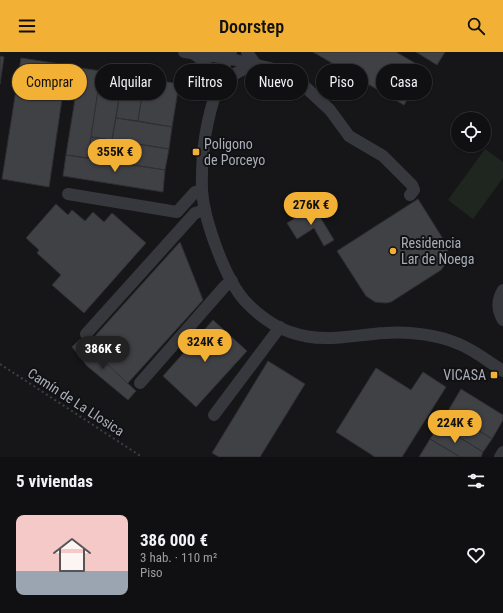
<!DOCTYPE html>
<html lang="es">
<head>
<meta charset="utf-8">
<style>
	:root { --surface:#101012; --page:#19191b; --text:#f1f3f6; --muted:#9c9d9f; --line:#303032; --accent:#f2b134 }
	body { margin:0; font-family:"Roboto Condensed",sans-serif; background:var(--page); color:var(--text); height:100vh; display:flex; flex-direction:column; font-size:15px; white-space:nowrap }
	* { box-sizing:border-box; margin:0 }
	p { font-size:13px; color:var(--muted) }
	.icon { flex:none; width:22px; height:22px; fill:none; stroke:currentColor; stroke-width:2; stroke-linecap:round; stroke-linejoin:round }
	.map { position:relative; height:405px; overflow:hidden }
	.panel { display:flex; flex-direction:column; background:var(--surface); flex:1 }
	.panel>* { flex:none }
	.hud { position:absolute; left:12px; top:12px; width:479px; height:36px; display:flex; gap:8px }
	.fabs { position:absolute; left:451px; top:60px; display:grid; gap:8px }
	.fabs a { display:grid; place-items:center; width:40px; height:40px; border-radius:50%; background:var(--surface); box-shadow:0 1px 3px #0004,0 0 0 1px var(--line); font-size:20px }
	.price { position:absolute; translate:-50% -34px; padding:0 9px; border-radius:14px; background:var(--accent); color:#111; font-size:13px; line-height:26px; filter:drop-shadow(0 1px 2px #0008) }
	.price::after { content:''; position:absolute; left:50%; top:24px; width:12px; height:9px; margin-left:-6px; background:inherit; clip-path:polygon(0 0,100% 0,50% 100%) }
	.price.on { background:#222; color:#fff }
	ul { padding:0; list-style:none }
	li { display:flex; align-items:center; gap:12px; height:100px; padding:0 16px }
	li span { display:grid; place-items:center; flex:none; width:112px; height:80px; border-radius:8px; color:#555 }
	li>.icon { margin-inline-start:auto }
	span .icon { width:48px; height:48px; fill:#fffc; stroke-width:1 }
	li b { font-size:17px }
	h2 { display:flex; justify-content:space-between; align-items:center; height:48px; padding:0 16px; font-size:17px }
	.pill { padding:0 14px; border-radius:18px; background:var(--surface); box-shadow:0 1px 3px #0004,0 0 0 1px var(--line); font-size:14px; line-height:36px }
	.pill.on { background:var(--accent); color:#111 }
	header { display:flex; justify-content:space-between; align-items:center; height:52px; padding:0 16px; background:var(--accent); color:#111; font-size:18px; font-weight:600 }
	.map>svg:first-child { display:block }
</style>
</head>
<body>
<header><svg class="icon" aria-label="menu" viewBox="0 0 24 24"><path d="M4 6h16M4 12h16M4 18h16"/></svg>Doorstep<svg class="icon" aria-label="search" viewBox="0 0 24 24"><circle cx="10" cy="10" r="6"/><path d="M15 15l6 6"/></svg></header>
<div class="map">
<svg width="503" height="405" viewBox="0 0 503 405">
	<rect width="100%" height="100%" fill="#161618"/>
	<path fill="#1e261f" d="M485 97 503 110V126L473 167 448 148Z"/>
	<g fill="#404145" stroke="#303034">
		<path d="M313 0H396L425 17 404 53Z"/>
		<path d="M416 0H445L437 13Z"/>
		<path d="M0 4 4 5 0 32Z"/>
		<path d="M21 6 67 13 49 135 2 127Z"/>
		<path d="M80 16 101 19 88 106 66 103Z"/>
		<path d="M101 19 123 22 112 88 91 85Z"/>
		<path d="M123 22 145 26 138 69 116 66Z"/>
		<path d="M145 26 179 32 172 75 138 69Z"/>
		<path d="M116 66 172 75 169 97 112 88Z"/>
		<path d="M91 85 169 97 165 118 88 106Z"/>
		<path d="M66 103 165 118 163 140 63 124Z"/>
		<path d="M418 147 448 195 447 210 441 218 391 250 386 251 375 250 366 244 337 199Z"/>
		<path d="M56 152 68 163 72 158 85 169 93 160 104 170 112 161 146 191 84 261 52 233 61 223 37 201 39 198 26 186Z"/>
		<path d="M314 155 334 188 324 194 314 176 297 187 287 171Z"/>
		<path d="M180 190 203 248 127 332 86 294Z"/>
		<path d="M213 268 247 299 196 355 163 324Z"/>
		<path d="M80 287 136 339 128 348 87 314 72 295Z"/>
		<path d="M268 309 305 332 260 405H219L212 401Z"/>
		<path d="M376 316 411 338 423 320 446 335 402 405H375L336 380Z"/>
		<path d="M461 337 503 363V368L492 387 448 359Z"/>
		<path d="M448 359 492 387 483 400 439 373Z"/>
		<path d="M439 373 483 400 481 405H460L430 387Z"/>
		<path d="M430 387 460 405H419Z"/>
	</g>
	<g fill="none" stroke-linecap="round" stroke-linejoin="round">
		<path stroke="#3d3f44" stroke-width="2" stroke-dasharray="2 3" stroke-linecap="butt" d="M0 312 142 405"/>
		<g stroke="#37383d" stroke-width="12">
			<path d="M184 0 227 6 274 17 302 32 330 58 349 84 383 104 412 133 414 138 410 143"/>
			<path d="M231 0C225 10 222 20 219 31 206 68 201 99 202 138 204 168 225 227 245 249 256 261 274 275 290 280 325 292 350 283 385 281 408 279 439 283 459 292 474 298 489 310 503 319"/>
			<path d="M247 0 256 13"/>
			<path d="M194 2C208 11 212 22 216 38"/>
			<path d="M219 36C230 24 239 18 255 13"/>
			<path d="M68 142 177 160 195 140 202 139"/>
			<path d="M503 238C497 248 497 258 503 268"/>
			<path d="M86 282 195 161 205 158"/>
			<path d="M140 331 225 234 232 229"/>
			<path d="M214 363 280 275"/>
			<path d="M500 405 503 400"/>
		</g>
	</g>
	<g fill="#f2b134" stroke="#111113" stroke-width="1.5">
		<rect x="192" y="96" width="8" height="8" rx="2"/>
		<circle cx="393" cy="199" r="4"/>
		<rect x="490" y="319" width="8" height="8" rx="2"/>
	</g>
	<g text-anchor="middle" stroke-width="4" stroke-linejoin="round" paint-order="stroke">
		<g font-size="14" fill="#a8adb8" stroke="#111113" text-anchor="start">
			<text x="204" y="97">Poligono<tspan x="204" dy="16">de Porceyo</tspan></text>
			<text x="401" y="196">Residencia<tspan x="401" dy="16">Lar de Noega</tspan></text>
			<text x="486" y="328" text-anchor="end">VICASA</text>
		</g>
		<g font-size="14" fill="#a8adb8" stroke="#111113">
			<text transform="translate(76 350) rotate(33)" y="5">Camín de La Llosica</text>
		</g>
	</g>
</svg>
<div class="fabs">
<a><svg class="icon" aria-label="locate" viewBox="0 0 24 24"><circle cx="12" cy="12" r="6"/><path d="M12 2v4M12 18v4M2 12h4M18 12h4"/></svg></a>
</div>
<b class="price" style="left:115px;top:121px">355K €</b>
<b class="price" style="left:311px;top:174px">276K €</b>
<b class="price" style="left:205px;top:311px">324K €</b>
<b class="price on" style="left:103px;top:318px">386K €</b>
<b class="price" style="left:455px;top:392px">224K €</b>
<div class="hud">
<a class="pill on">Comprar</a>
<a class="pill">Alquilar</a>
<a class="pill">Filtros</a>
<a class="pill">Nuevo</a>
<a class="pill">Piso</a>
<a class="pill">Casa</a>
</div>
</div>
<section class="panel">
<h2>5 viviendas<svg class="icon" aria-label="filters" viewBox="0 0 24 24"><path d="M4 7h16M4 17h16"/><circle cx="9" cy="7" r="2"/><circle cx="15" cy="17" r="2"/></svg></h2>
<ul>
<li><span style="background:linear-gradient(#f6c9c9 70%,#9aa5b1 0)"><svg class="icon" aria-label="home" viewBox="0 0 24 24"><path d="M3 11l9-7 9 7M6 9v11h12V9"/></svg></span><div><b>386 000 €</b><p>3 hab. · 110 m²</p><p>Piso</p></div><svg class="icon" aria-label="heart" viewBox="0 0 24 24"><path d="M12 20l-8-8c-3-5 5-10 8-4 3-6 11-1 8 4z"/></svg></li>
</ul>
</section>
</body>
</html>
